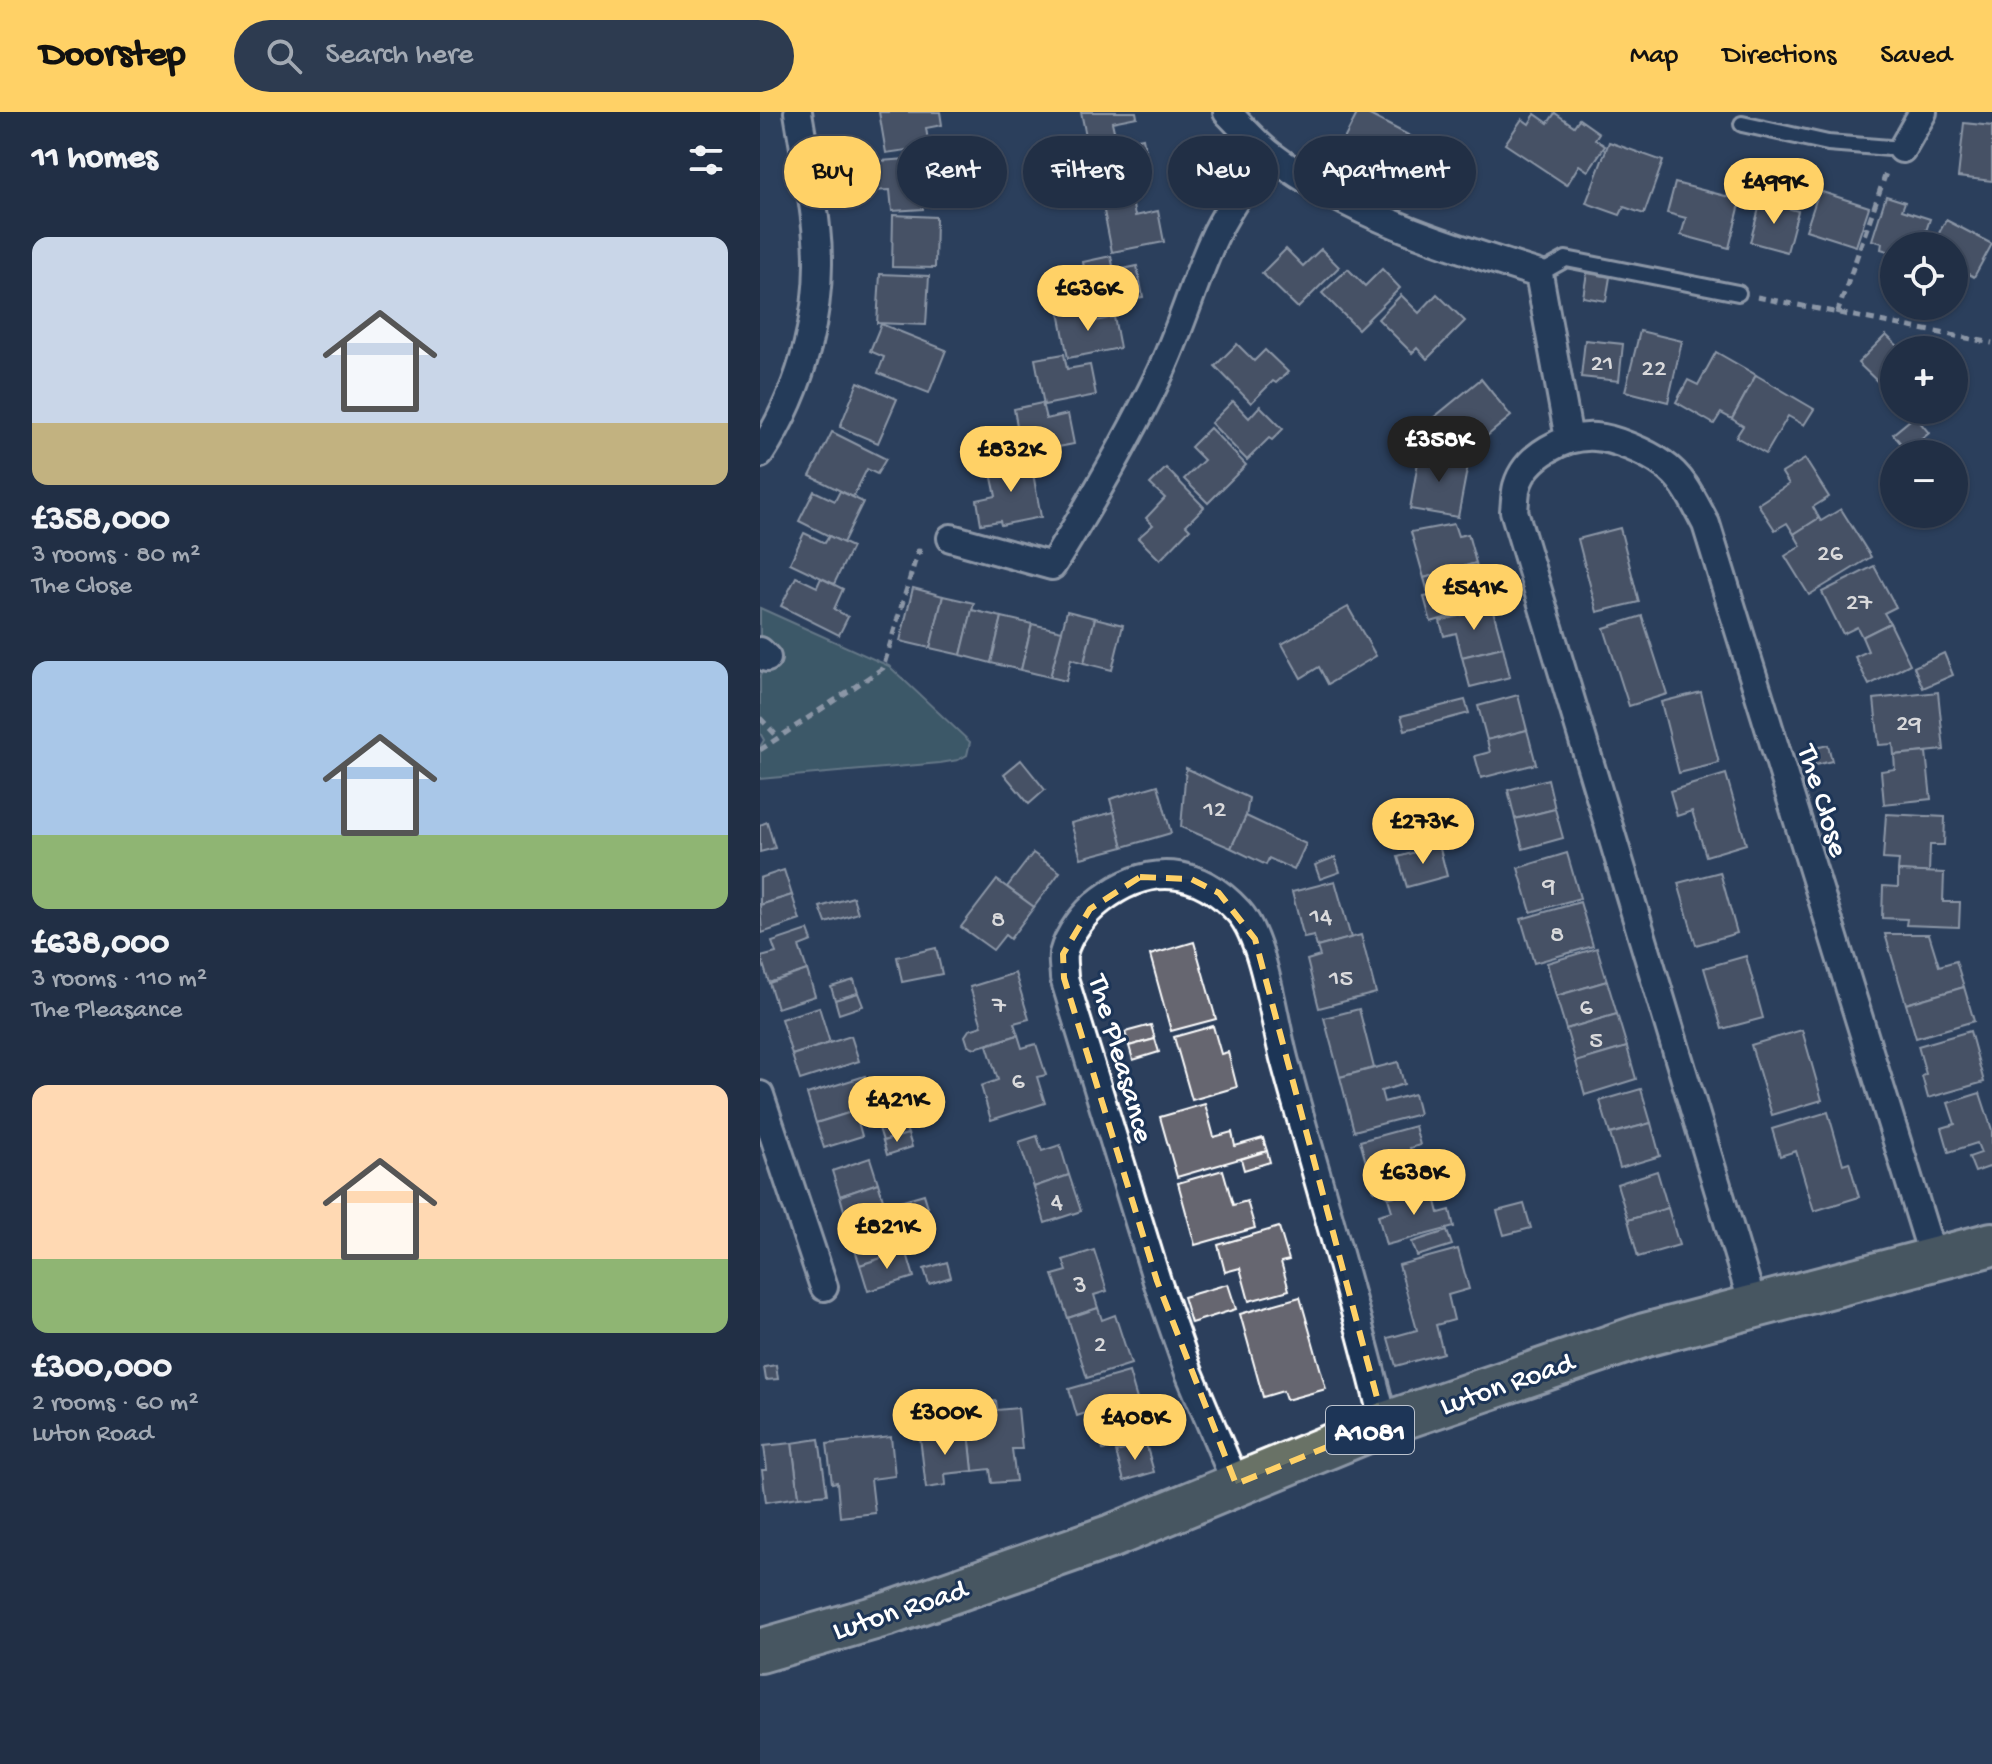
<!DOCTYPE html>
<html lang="en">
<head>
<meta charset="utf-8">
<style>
	:root { --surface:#212f45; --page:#2d3b50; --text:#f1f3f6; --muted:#a2a9b3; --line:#3e4a5e; --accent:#ffd166 }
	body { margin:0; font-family:"Gochi Hand",sans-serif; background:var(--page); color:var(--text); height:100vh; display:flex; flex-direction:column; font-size:30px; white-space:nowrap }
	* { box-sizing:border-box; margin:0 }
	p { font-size:26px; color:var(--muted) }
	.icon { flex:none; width:44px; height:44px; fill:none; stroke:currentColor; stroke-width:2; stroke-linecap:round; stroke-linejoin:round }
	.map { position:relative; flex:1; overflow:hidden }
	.panel { display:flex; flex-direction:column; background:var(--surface); width:760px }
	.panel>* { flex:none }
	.hud { position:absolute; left:24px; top:24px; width:760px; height:72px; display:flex; gap:16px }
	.controls { position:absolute; left:1120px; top:120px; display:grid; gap:16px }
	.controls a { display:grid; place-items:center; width:88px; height:88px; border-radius:50%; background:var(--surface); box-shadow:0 2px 6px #0004,0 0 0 2px var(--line); font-size:40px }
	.price { position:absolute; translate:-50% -68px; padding:0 18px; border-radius:28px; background:var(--accent); color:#111; font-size:26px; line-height:52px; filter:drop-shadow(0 2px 4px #0008) }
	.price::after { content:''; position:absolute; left:50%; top:48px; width:24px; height:18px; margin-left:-12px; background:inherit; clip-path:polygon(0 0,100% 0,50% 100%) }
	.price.active { background:#222; color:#fff }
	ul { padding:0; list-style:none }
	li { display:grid; align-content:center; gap:16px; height:424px; padding:0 32px }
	li span { display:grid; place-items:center; height:248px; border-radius:16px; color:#555 }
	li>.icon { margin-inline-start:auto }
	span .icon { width:144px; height:144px; fill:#fffc; stroke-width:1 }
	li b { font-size:34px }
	h2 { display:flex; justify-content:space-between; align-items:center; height:96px; padding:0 32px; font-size:34px }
	.pill { padding:0 28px; border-radius:36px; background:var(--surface); box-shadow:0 2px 6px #0004,0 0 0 2px var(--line); font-size:28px; line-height:72px }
	.pill.active { background:var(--accent); color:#111 }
	header { display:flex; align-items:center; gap:48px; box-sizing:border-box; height:112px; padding:0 40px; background:var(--accent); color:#111 }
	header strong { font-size:38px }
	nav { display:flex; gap:44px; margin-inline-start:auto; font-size:28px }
	.search { width:560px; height:72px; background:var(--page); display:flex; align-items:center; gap:20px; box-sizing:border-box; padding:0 28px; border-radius:44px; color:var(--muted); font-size:30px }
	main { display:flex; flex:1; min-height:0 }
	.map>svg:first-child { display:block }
</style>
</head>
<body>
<header>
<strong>Doorstep</strong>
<div class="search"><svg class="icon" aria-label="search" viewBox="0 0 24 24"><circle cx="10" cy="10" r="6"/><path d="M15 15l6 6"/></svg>Search here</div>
<nav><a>Map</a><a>Directions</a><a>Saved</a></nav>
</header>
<main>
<section class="panel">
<h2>11 homes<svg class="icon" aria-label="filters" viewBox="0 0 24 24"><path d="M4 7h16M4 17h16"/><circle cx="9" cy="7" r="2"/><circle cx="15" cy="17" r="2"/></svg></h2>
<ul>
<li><span style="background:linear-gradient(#c9d6e8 75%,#c2b280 0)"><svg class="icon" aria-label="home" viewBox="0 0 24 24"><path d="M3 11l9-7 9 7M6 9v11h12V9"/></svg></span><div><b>£358,000</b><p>3 rooms · 80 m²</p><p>The Close</p></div></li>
<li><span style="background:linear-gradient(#a9c7e8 70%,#8fb573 0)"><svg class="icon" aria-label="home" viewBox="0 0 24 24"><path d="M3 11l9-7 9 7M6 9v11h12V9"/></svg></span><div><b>£638,000</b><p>3 rooms · 110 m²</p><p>The Pleasance</p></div></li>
<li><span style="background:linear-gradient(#ffd9b3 70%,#8fb573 0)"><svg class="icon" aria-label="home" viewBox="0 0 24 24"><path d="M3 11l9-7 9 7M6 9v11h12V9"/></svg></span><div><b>£300,000</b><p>2 rooms · 60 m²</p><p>Luton Road</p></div></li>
</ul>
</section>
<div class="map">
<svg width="1232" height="1652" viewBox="0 0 1232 1652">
	<rect width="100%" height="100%" fill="#2c3f5c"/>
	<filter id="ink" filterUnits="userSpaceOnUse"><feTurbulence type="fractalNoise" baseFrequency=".0125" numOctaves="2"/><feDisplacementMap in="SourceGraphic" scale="16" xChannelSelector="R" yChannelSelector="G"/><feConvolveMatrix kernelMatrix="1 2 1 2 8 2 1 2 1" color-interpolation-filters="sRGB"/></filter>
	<g filter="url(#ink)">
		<path fill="#517576" stroke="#a8baba" stroke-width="2" d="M0 496 129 554 210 630 207 643 198 648 180 651 0 667V635L4 628 0 621V564L5 555 0 550Z"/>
		<g fill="#666670" stroke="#fff" stroke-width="2">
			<path d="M119 0H180L182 13 166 16 169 35 126 41Z"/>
			<path d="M321 0H376L377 5 352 10 355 23 327 29Z"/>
			<path d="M598 0H604L652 25 632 62 580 35Z"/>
			<path d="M795 1 814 14 819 7 839 21 835 27 845 34 828 59 819 53 807 73 745 32 762 7 769 12 775 2 788 11Z"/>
			<path d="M1204 11 1232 14V69L1198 65Z"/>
			<path d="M383 26 388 51 367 55 372 78 341 84 336 52 313 56 310 41Z"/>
			<path d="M849 30 903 49 884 102 864 95 860 103 826 91Z"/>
			<path d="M160 46 163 97 132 99 130 78 109 79 107 50Z"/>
			<path d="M915 71 981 88 969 136 921 123 926 106 907 101Z"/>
			<path d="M1059 79 1109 95 1096 134 1046 118Z"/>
			<path d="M1126 84 1145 90 1142 98 1170 107 1161 134H1134V141L1121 137 1122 131 1112 128Z"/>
			<path d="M372 89 375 104 398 99 404 130 352 140 343 94Z"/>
			<path d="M1001 89 1038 99 1027 140 990 130Z"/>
			<path d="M133 103 176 105 175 156 132 155Z"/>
			<path d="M1186 108 1232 132 1214 165 1194 154V134H1172Z"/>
			<path d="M526 137 543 154 561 137 579 155 538 196 502 161Z"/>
			<path d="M351 144 354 159 377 154 383 185 331 195 323 150Z"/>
			<path d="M588 157 605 174 622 157 640 176 598 217 562 181Z"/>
			<path d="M827 161 850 165 846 189 823 185Z"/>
			<path d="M120 162 169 164 166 213 117 211Z"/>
			<path d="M677 182 705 209 667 247 657 236 652 241 618 207 641 183 659 201Z"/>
			<path d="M328 195 331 210 354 205 360 236 308 246 299 200Z"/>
			<path d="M121 212 186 238 169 281 118 261 124 245 110 239Z"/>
			<path d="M880 219 922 229 908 290 865 279Z"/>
			<path d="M1126 223 1142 238H1134V253L1118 270 1098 251Z"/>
			<path d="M825 228 863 232 859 269 821 265Z"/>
			<path d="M477 232 494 249 505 238 528 260 516 271 513 269 491 291 455 254Z"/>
			<path d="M956 240 996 263 972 307 961 301 954 312 916 290 928 268 938 273Z"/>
			<path d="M304 242 307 257 330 253 336 283 284 293 275 247Z"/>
			<path d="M996 263 1054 297 1044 313 1028 304 1006 342 976 325 983 314 972 307Z"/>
			<path d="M721 267 751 304 727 324 716 310 680 340 661 316Z"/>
			<path d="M98 270 137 287 118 331 80 315Z"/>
			<path d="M473 289 489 306 500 294 523 317 512 328 509 326 487 348 451 311Z"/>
			<path d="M282 291 286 307 308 302 314 332 262 342 254 297Z"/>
			<path d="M1155 304 1169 321 1147 339 1133 322Z"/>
			<path d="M450 316 486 353 448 391 424 367 444 348 431 335Z"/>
			<path d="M72 320 126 347 117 362 107 357 93 385 50 364Z"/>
			<path d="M660 338 709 347 698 405 650 397Z"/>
			<path d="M270 345 281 405 241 413 240 409 221 412 217 388 236 384 229 352Z"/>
			<path d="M1045 347 1069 385 1053 395 1059 406 1034 422 1027 411 1015 418 998 392 1029 372 1022 361Z"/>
			<path d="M406 356 444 395 426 413 430 417 400 448 378 426 393 413 386 406 405 386 390 372Z"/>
			<path d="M54 379 75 389 80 379 103 390 83 431 39 409Z"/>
			<path d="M1081 397 1111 445 1049 483 1025 444 1041 434 1034 422 1059 406 1061 409Z"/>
			<path d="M694 412 698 424 708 422 716 451 664 466 651 420Z"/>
			<path d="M860 416 879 490 837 500 818 427Z"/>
			<path d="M44 421 65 431 69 424 92 435 74 472 30 451Z"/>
			<path d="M716 451 724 481 712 484 713 489 689 496 691 504 671 510 664 485 669 484 664 466Z"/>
			<path d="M1114 454 1136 495 1124 501 1130 511 1102 525 1097 515 1083 522 1062 480Z"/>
			<path d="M36 465 57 475 61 466 83 477 74 497 88 505 79 523 21 494Z"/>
			<path d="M153 476 183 484 170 536 140 529Z"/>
			<path d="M183 484 214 491 201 543 170 536Z"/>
			<path d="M588 495 616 544 568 572 559 555 541 566 522 532Z"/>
			<path d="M732 495 743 535 702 545 696 521 684 524 680 509Z"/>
			<path d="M212 498 242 505 231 551 201 543Z"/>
			<path d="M307 499 335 506 324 551 311 547 306 569 290 565Z"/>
			<path d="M882 504 907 582 869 594 844 516Z"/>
			<path d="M242 505 272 512 261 558 231 551Z"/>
			<path d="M335 506 363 513 352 558 324 551Z"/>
			<path d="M1130 511 1150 552 1109 573 1095 545 1108 539 1102 525Z"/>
			<path d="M272 512 302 519 290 565 261 558Z"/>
			<path d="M743 535 750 565 710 575 702 545Z"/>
			<path d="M1184 541 1193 563 1163 576 1154 555Z"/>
			<path d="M941 580 959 651 919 661 901 590Z"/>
			<path d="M1178 580 1184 638 1134 643 1133 632 1119 633 1114 587Z"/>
			<path d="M758 583 767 618 727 628 718 594Z"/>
			<path d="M705 588 709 601 645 618 641 604Z"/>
			<path d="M767 618 776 652 721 666 715 644 730 640 727 628Z"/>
			<path d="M1068 633 1072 649 1055 653 1051 637Z"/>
			<path d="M1166 640 1171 687 1124 692 1121 659 1135 657 1134 643Z"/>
			<path d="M261 648 285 678 269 692 244 662Z"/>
			<path d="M426 656 489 686 486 704 471 736 421 715Z"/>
			<path d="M966 662 986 732 946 744 932 699 917 704 910 679Z"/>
			<path d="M788 667 795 697 755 707 748 678Z"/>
			<path d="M398 673 411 721 363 735 350 687Z"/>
			<path d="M795 697 803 726 763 737 755 707Z"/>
			<path d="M354 700 363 735 321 746 311 711Z"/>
			<path d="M1126 702 1185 705 1184 733H1170L1169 761 1138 759 1139 748 1123 747Z"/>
			<path d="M486 704 546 732 534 758 509 746 506 753 471 736Z"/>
			<path d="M7 710 15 736 0 740V713Z"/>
			<path d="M679 733 687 764 647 775 638 745Z"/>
			<path d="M273 741 300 760 274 795 247 775Z"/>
			<path d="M807 741 820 786 771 800 758 756Z"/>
			<path d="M575 745 580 760 560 767 555 753Z"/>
			<path d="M24 758 32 783 0 793V766Z"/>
			<path d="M1138 759 1184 761 1183 790H1200L1199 815 1146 813 1147 807 1122 806 1123 774 1138 775Z"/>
			<path d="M960 760 977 821 936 833 918 771Z"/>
			<path d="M237 768 274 795 250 827 245 823 233 838 201 815Z"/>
			<path d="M575 769 591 826 557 835 554 824 544 826 532 780Z"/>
			<path d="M32 783 40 808 2 821 0 793Z"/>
			<path d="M93 785 98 801 66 811 60 795Z"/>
			<path d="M820 790 833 834 774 851 761 807Z"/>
			<path d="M48 818 52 829 39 834 47 858 9 871 1 845 16 841 12 830Z"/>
			<path d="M1125 822H1169L1179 854 1196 849 1204 875 1146 892Z"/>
			<path d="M601 823 616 881 559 896 547 848 560 844 557 835Z"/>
			<path d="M434 830 456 907 411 919 390 843Z"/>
			<path d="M176 836 182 862 142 870 137 845Z"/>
			<path d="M837 836 847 869 796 884 787 851Z"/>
			<path d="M986 844 1003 906 962 917 944 856Z"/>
			<path d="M47 858 55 884 17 896 9 871Z"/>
			<path d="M255 861 269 907 254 911 258 923 215 936 208 933 205 924 209 918 222 914 210 875Z"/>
			<path d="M94 868 98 881 75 888 71 875Z"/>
			<path d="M847 869 857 902 806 917 796 884Z"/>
			<path d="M1204 875 1214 909 1156 926 1146 892Z"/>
			<path d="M98 881 103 894 79 902 75 888Z"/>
			<path d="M59 895 70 931 32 943 21 907Z"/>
			<path d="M599 897 614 956 580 965 564 906Z"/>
			<path d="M857 902 867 935 816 950 806 917Z"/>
			<path d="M391 913 395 927 369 934 365 920Z"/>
			<path d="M453 914 461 942 468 940 477 975 432 988 414 925Z"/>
			<path d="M1042 918 1062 988 1012 1003 991 933Z"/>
			<path d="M1210 919 1224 970 1168 986 1162 964 1166 962 1158 934Z"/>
			<path d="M258 923 262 936 276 932 286 963 277 965 285 991 231 1008 221 974 238 968 227 933Z"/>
			<path d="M91 924 99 949 40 968 32 943Z"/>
			<path d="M395 927 399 940 373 948 369 934Z"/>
			<path d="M867 935 876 967 825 983 816 950Z"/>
			<path d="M638 950 644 972 621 979 624 990 654 982 659 1002 594 1019 580 965Z"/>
			<path d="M105 964 114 993 56 1011 47 982Z"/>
			<path d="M881 977 891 1011 850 1022 840 989Z"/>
			<path d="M1220 981 1232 1018V1054L1215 1060 1209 1045 1221 1041 1217 1031 1189 1040 1182 1016 1195 1012 1188 991Z"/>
			<path d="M445 992 454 1025 472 1020 475 1034 503 1026 507 1039 417 1065 400 1005Z"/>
			<path d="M95 999 102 1024 64 1036 56 1011Z"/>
			<path d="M1068 1000 1083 1052 1089 1050 1099 1085 1054 1099 1036 1039 1020 1044 1012 1017Z"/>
			<path d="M143 1008 148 1022 123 1029 119 1016Z"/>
			<path d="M891 1011 900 1044 860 1056 850 1022Z"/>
			<path d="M655 1014 660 1033 650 1036 661 1077 628 1086 625 1075 614 1079 600 1029Z"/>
			<path d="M148 1022 152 1035 127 1043 123 1029Z"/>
			<path d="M277 1024 282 1039 300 1033 309 1063 274 1075 259 1030Z"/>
			<path d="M507 1039 510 1050 484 1058 481 1047Z"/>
			<path d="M110 1046 118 1071 80 1084 72 1059Z"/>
			<path d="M463 1058 473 1093 487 1089 495 1116 435 1133 418 1071Z"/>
			<path d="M897 1059 908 1096 868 1108 857 1072Z"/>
			<path d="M309 1063 321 1099 285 1111 274 1075Z"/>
			<path d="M118 1071 126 1097 87 1109 80 1084Z"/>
			<path d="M672 1074 679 1101 690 1098 694 1115 626 1133 618 1103 632 1099 628 1086Z"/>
			<path d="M164 1082 168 1095 145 1103 140 1089Z"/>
			<path d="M764 1092 771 1116 744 1123 737 1099Z"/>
			<path d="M908 1096 919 1133 878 1145 868 1108Z"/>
			<path d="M137 1108 139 1116 152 1112 159 1134 100 1153 90 1123Z"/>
			<path d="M519 1115 529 1148 521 1150 529 1178 489 1189 480 1156 465 1160 458 1133Z"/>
			<path d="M687 1119 692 1133 657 1144 652 1130Z"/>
			<path d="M698 1137 709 1177 688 1183 694 1208 676 1213 683 1241 636 1254 628 1226 657 1218 639 1153Z"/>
			<path d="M146 1138 154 1165 108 1179 100 1153Z"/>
			<path d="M334 1138 347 1179 334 1183 338 1196 308 1206 293 1163 307 1159 303 1148Z"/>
			<path d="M187 1150 191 1165 169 1172 164 1157Z"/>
			<path d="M468 1172 476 1197 431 1211 423 1185Z"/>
			<path d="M540 1185 566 1277 526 1288 523 1279 503 1285 480 1202Z"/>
			<path d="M338 1196 342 1208 355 1203 371 1252 327 1266 308 1206Z"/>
			<path d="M16 1253 18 1267 6 1268 4 1255Z"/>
			<path d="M369 1260 388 1325 343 1338 332 1299 317 1304 309 1277Z"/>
			<path d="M236 1289 237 1298 258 1296 262 1337H252L256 1369 232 1371 230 1357 213 1359 206 1292Z"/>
			<path d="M209 1320 213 1359 185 1362 186 1373 166 1376 160 1325Z"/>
			<path d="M131 1325 135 1364 111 1367 115 1401 80 1405 77 1370 72 1371 67 1332Z"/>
			<path d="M59 1327 67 1382 39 1385 32 1331Z"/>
			<path d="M32 1331 39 1385 6 1390 2 1358H7L4 1334Z"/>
			<path d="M386 1332 394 1360 364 1369 356 1340Z"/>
		</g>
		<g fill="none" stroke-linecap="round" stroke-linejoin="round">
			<g stroke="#fff" stroke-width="20">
				<g id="lane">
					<path d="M982 12 1068 31 1142 37"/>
					<path d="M779 162 806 147 978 181"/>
				</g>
			</g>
			<g stroke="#fff" stroke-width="32">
				<g id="street">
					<path d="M467 0C481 14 495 31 511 43 590 103 685 133 779 162L809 327"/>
					<path d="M1142 37 1163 0"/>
					<path d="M0 342C43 276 65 194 56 115 52 77 44 38 38 0"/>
					<path d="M191 426 292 454C331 391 368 328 400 261 420 218 433 173 452 130 466 98 487 69 508 42"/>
					<path d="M0 539 7 546"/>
					<path d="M0 983 64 1175"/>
					<path d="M993 1193 754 399C755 391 755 381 757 374 766 343 805 323 835 325 854 326 888 341 903 352 924 366 934 390 946 412L1174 1149"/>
					<path d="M476 1372 428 1258 397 1169 304 866C304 859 302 850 303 842 308 822 325 800 341 788 389 751 438 755 479 800 505 829 514 911 525 950 558 1071 595 1190 624 1312"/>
				</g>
			</g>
			<g stroke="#fff" stroke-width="48">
				<path id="primary" d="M0 1539 128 1502 352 1424 624 1312 885 1223 1232 1132"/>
			</g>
			<g stroke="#fff" stroke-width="5" stroke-dasharray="8 6" stroke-linecap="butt">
				<path d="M997 185 1232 231"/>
				<path d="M1077 202 1127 58"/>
				<path d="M0 606 17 624"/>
				<path d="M0 638 123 556 158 439 167 440"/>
			</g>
			<use href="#lane" stroke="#1d3557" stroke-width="14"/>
			<use href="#street" stroke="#1d3557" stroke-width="26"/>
			<use href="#primary" stroke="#697266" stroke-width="42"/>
		</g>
	</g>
	<path d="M0 0H1232V1652H0ZM380 765 431 767 459 781 495 827 624 1312 476 1372 397 1169 304 866 303 842 330 797Z" fill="#2c3f5c" fill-opacity=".55" fill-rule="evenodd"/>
	<path fill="none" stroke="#ffd166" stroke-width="6" stroke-dasharray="16 10" stroke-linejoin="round" d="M380 765 431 767 459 781 495 827 624 1312 476 1372 397 1169 304 866 303 842 330 797Z"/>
	<g text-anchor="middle" stroke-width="6" stroke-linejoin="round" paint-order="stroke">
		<g font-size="26" fill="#d9d9db">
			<text x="842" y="258">21</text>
			<text x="894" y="263">22</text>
			<text x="1070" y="448">26</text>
			<text x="1099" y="497">27</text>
			<text x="1149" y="618">29</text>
			<text x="455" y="704">12</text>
			<text x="789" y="780">9</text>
			<text x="561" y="811">14</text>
			<text x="238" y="814">8</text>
			<text x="797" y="829">8</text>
			<text x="581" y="873">15</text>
			<text x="239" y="900">7</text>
			<text x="826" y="902">6</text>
			<text x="836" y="935">5</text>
			<text x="258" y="976">6</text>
			<text x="297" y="1096">4</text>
			<text x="320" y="1180">3</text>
			<text x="340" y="1239">2</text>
		</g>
		<rect fill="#1d3557" stroke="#bbc2cd" stroke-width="2" x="566" y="1294" width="88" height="48" rx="6"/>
		<g font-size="28" font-weight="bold" fill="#fff">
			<text x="610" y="1328">A1081</text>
		</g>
		<g font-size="30" fill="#fff" stroke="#1d3557">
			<text transform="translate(1065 688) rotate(73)" y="10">The Close</text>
			<text transform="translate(363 946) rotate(74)" y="10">The Pleasance</text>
			<text transform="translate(746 1270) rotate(-19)" y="10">Luton Road</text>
			<text transform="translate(139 1496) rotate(-18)" y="10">Luton Road</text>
		</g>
	</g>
</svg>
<div class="controls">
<a><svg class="icon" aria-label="locate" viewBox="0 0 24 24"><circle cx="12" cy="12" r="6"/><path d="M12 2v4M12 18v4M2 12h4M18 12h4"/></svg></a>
<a>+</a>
<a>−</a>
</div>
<b class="price" style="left:1014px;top:114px">£499K</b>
<b class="price" style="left:328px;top:221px">£636K</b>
<b class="price active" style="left:679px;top:372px">£358K</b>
<b class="price" style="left:251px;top:382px">£832K</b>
<b class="price" style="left:714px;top:520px">£541K</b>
<b class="price" style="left:663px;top:754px">£273K</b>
<b class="price" style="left:137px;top:1032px">£421K</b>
<b class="price" style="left:654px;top:1105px">£638K</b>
<b class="price" style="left:127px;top:1159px">£821K</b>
<b class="price" style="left:185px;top:1345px">£300K</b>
<b class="price" style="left:375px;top:1350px">£408K</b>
<div class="hud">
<a class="pill active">Buy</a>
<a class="pill">Rent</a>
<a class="pill">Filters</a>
<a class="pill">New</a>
<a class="pill">Apartment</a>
</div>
</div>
</main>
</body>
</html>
